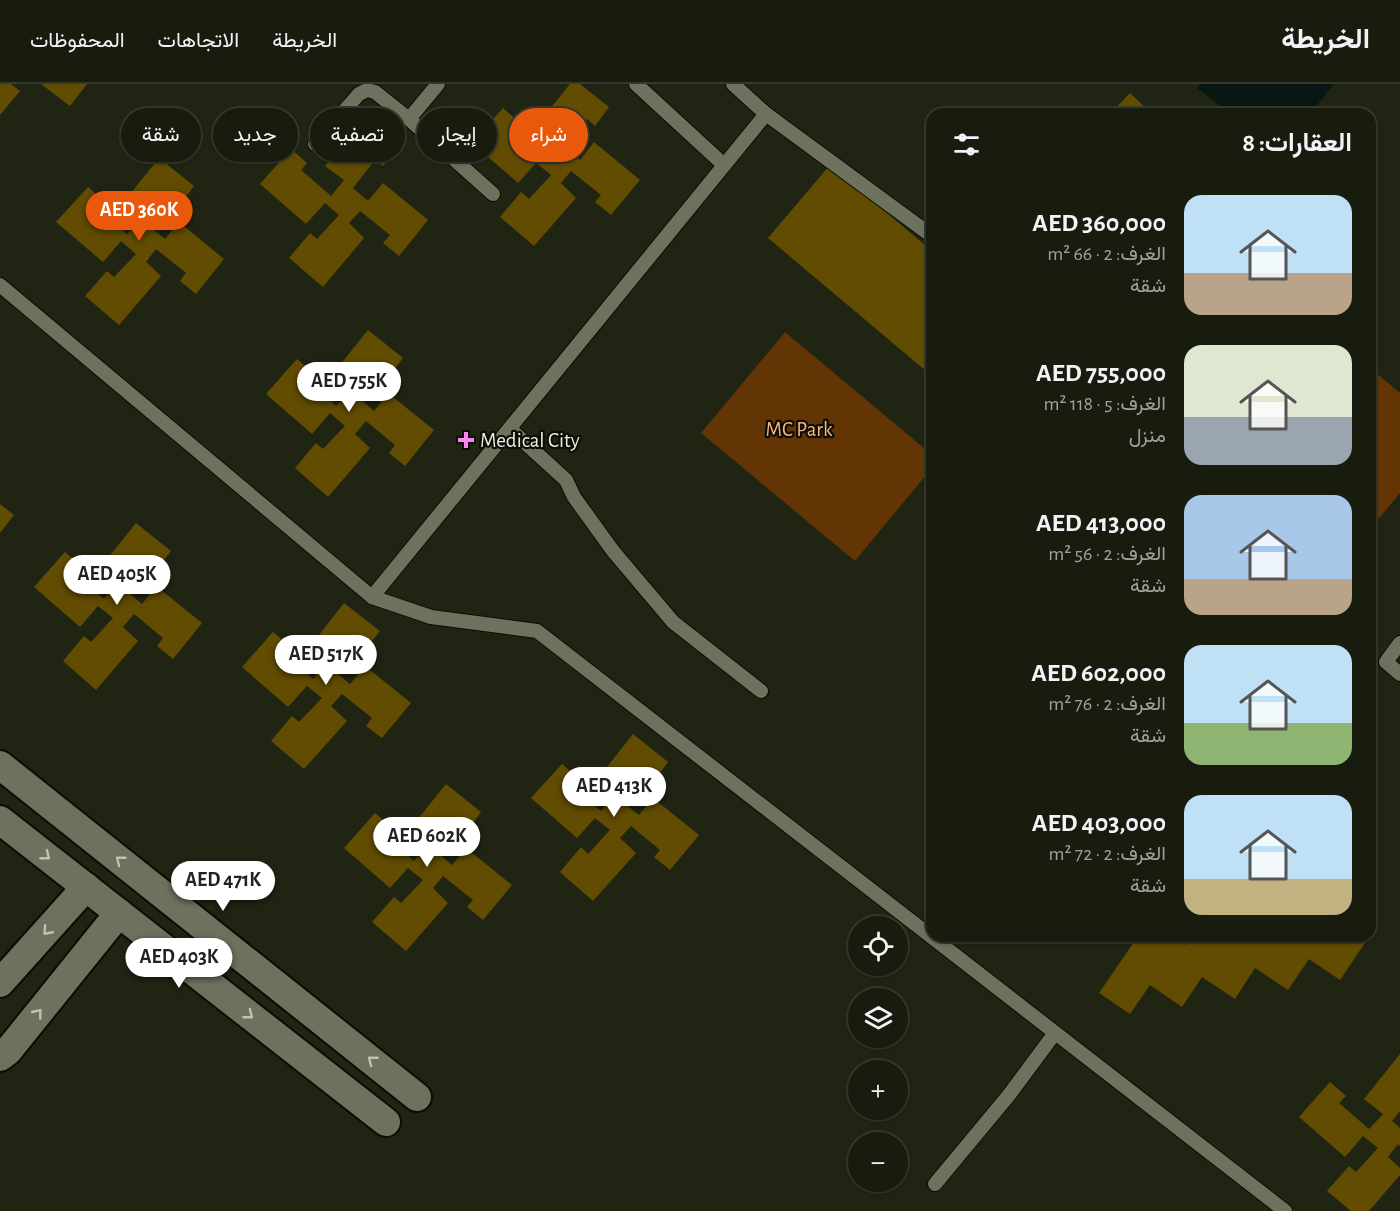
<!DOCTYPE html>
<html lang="ar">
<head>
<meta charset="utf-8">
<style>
	:root { --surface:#181c0e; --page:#212517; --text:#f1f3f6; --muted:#9fa19e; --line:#363a2e; --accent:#ea580c }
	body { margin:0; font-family:"Alegreya Sans",Vazirmatn,sans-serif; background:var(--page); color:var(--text); direction:rtl; height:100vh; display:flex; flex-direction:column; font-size:22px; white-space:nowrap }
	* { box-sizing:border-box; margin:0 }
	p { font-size:20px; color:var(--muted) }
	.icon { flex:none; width:33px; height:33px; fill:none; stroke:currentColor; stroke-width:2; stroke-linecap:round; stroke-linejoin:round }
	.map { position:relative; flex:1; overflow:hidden; direction:ltr }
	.sheet { position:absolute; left:926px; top:24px; width:450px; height:834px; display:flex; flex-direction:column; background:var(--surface); border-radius:18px; box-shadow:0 2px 4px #0004,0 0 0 2px var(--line); direction:rtl }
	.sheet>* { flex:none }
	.guide { position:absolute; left:18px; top:24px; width:570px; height:54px; direction:rtl; display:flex; gap:12px }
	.fabs { position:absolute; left:848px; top:832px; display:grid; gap:12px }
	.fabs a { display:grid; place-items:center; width:60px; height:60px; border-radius:50%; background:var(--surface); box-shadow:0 2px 4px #0004,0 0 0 2px var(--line); font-size:30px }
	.price { position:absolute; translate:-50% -51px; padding:0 14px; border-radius:21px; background:#fff; color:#222; font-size:20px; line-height:39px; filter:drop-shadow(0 2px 3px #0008) }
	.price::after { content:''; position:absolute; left:50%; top:36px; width:18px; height:14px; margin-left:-9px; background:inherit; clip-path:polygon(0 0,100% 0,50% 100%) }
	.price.selected { background:var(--accent); color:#fff }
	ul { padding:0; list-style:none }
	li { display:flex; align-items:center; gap:18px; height:150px; padding:0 24px }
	li span { display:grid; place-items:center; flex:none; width:168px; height:120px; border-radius:18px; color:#555 }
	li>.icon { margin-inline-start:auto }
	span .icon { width:72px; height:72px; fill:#fffc; stroke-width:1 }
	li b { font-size:26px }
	h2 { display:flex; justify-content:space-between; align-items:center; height:72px; padding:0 24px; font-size:26px }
	.pill { padding:0 21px; border-radius:27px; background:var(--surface); box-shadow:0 2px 4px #0004,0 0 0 2px var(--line); font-size:21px; line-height:54px }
	.pill.selected { background:var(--accent); color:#fff }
	header { display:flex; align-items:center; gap:36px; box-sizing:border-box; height:84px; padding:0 30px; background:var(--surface); border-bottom:2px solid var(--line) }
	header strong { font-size:28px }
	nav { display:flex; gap:33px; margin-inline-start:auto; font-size:21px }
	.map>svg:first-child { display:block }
</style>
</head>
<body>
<header>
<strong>الخريطة</strong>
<nav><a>الخريطة</a><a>الاتجاهات</a><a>المحفوظات</a></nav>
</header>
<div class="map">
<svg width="1400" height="1127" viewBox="0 0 1400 1127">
	<rect width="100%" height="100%" fill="#202513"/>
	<g fill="#633504">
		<path d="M785 248 931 370V385L855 477 701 349Z"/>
		<path d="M1370 284 1400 309V409L1370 445Z"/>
	</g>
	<path fill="#071513" d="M1200 0H1331L1333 1 1310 30H1231L1197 4Z"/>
	<g fill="#614c02">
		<path d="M0 0H11L20 7 0 31Z"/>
		<path d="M41 0H87L70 22Z"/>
		<path d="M570 0H580L609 23 595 42 587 35 565 63 580 76 594 58 640 96 611 131 595 118 601 111 571 87 561 99 576 114 534 162 500 133 521 108 529 115 551 91 536 79 518 99 472 59 503 24 519 38 512 46 542 72 555 56 537 41Z"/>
		<path d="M1130 9 1152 30H1110Z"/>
		<path d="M362 36 397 64 383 82 375 76 353 104 368 117 383 99 428 136 399 172 383 159 390 151 360 127 349 139 364 154 323 203 289 174 310 149 317 155 339 131 325 119 306 140 260 100 291 65 307 79 301 86 331 112 344 96 325 82Z"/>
		<path d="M159 74 194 102 180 120 172 114 149 142 165 155 179 138 224 175 196 210 180 197 186 189 156 165 146 178 161 192 119 241 85 212 107 187 114 193 136 170 121 157 103 178 56 138 88 103 104 117 97 124 127 150 140 135 122 120Z"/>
		<path d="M830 81 932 167V292L768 154Z"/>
		<path d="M368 246 403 274 389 292 381 286 359 314 374 327 388 309 434 346 405 382 389 369 395 361 366 337 355 350 370 364 328 413 295 384 316 359 323 365 345 342 330 329 312 350 266 310 297 275 313 289 307 296 336 322 350 307 331 292Z"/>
		<path d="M0 420 14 431 0 449Z"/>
		<path d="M136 439 171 467 157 485 149 479 127 507 142 520 156 502 202 539 173 575 157 562 163 554 134 530 123 543 138 557 96 606 63 577 84 552 91 558 113 534 98 522 80 543 34 503 65 468 81 482 75 489 104 515 117 499 99 485Z"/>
		<path d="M344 519 380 547 365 565 358 559 335 587 350 600 365 582 411 619 382 654 366 642 372 634 342 610 331 622 347 637 304 685 271 657 292 632 299 638 322 614 307 602 288 623 242 583 273 548 290 562 283 569 313 595 326 579 308 565Z"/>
		<path d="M633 650 668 678 654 697 646 691 624 719 639 731 653 714 699 751 670 786 654 773 660 766 631 742 620 754 636 769 593 817 560 788 581 763 588 770 610 746 595 734 577 754 531 714 562 680 578 694 572 701 601 727 614 711 596 697Z"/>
		<path d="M446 700 481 728 467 747 459 740 437 768 452 781 466 764 512 801 483 836 467 823 473 816 443 792 433 804 448 819 406 867 372 838 394 813 401 819 423 796 408 784 390 804 344 764 375 729 391 743 384 751 414 777 427 761 409 746Z"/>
		<path d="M1138 852H1173L1186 861 1192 852H1361L1367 856 1340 896 1309 875 1288 906 1255 884 1235 915 1202 893 1182 923 1150 901 1130 930 1099 909Z"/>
		<path d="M1400 970V1027L1392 1037 1400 1044V1062L1398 1060 1388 1073 1400 1084V1091L1369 1127H1351L1327 1107 1349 1082 1356 1088 1378 1064 1363 1052 1345 1073 1299 1033 1330 998 1346 1012 1339 1019 1369 1045 1383 1030 1364 1015Z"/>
	</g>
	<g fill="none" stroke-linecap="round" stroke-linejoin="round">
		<g stroke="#0a0e01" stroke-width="16">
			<g id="lane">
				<path d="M636 0 724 81"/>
				<path d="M733 0 766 30 932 152"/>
				<path d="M409 35 438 0"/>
				<path d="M315 60 359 10 367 6 375 8 409 35 493 110"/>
				<path d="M0 201 372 513 431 533 537 547 1285 1127"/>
				<path d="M510 345 566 396 574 413 613 467 673 538 761 607"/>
				<path d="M372 513 766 30"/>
				<path d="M1400 559 1386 578 1400 590"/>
				<path d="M935 1100 1009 1011 1055 949"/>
			</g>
		</g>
		<g stroke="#0a0e01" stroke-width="32">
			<g id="street">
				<path d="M0 681 417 1013"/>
				<path d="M0 736 386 1038"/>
				<path d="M0 899 86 803"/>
				<path d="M0 973 8 967 119 829"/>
			</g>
		</g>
		<use href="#lane" stroke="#6c725d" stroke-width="14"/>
		<use href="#street" stroke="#6c725d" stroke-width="28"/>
	</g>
	<defs><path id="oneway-chevron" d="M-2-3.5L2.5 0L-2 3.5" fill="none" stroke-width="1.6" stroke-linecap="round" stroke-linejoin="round" transform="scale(1.5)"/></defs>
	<g stroke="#bec2b3">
		<use href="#oneway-chevron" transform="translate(46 772) rotate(38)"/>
		<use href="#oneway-chevron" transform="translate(120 776) rotate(-142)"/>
		<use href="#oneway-chevron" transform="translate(47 847) rotate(132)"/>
		<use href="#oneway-chevron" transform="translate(38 929) rotate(-51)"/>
		<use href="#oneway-chevron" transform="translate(249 931) rotate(38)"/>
		<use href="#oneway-chevron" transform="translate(372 976) rotate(-142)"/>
	</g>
	<path fill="#f688ed" stroke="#0b0d06" stroke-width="2" d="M463 347h6v6h6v6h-6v6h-6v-6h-6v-6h6z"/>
	<g text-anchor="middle" stroke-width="4.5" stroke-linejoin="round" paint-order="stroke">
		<g font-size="21" fill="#fab479" stroke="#0b0d06">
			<text x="799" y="352">MC Park</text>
		</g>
		<g font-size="21" fill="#eaede2" stroke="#0b0d06" text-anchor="start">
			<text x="480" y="363">Medical City</text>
		</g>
	</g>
</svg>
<div class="fabs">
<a><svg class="icon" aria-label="locate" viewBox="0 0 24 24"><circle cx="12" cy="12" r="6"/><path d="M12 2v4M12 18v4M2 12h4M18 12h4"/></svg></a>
<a><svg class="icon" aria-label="layers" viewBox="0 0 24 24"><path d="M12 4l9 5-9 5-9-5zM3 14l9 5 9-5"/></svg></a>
<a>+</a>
<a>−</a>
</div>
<b class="price selected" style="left:139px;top:158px">AED 360K</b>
<b class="price" style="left:349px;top:329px">AED 755K</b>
<b class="price" style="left:117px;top:522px">AED 405K</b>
<b class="price" style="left:326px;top:602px">AED 517K</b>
<b class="price" style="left:614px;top:734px">AED 413K</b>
<b class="price" style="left:427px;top:784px">AED 602K</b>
<b class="price" style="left:223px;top:828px">AED 471K</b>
<b class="price" style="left:179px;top:905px">AED 403K</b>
<div class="guide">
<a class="pill selected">شراء</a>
<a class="pill">إيجار</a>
<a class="pill">تصفية</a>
<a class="pill">جديد</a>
<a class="pill">شقة</a>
</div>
<section class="sheet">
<h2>العقارات: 8<svg class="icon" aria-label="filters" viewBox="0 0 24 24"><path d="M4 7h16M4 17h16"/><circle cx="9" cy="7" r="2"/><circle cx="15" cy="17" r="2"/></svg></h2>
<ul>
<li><span style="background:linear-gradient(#bfe0f5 65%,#b9a48a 0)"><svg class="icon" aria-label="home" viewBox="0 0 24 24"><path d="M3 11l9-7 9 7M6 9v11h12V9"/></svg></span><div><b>AED 360,000</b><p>الغرف: 2 · 66 m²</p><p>شقة</p></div></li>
<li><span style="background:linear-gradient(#dfe7d0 60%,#9aa5b1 0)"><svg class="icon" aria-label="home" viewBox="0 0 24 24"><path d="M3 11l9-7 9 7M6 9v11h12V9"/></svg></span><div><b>AED 755,000</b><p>الغرف: 5 · 118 m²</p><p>منزل</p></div></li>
<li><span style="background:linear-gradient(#a9c7e8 70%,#b9a48a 0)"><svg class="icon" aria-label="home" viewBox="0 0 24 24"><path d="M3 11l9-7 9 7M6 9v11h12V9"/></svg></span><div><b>AED 413,000</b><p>الغرف: 2 · 56 m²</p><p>شقة</p></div></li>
<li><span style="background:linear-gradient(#bfe0f5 65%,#8fb573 0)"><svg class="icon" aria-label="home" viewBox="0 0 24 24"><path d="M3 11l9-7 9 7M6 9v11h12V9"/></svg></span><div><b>AED 602,000</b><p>الغرف: 2 · 76 m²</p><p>شقة</p></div></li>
<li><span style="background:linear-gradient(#bfe0f5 70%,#c2b280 0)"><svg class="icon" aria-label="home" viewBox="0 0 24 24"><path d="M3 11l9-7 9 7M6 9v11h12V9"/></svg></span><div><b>AED 403,000</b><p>الغرف: 2 · 72 m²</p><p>شقة</p></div></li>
</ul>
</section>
</div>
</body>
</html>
